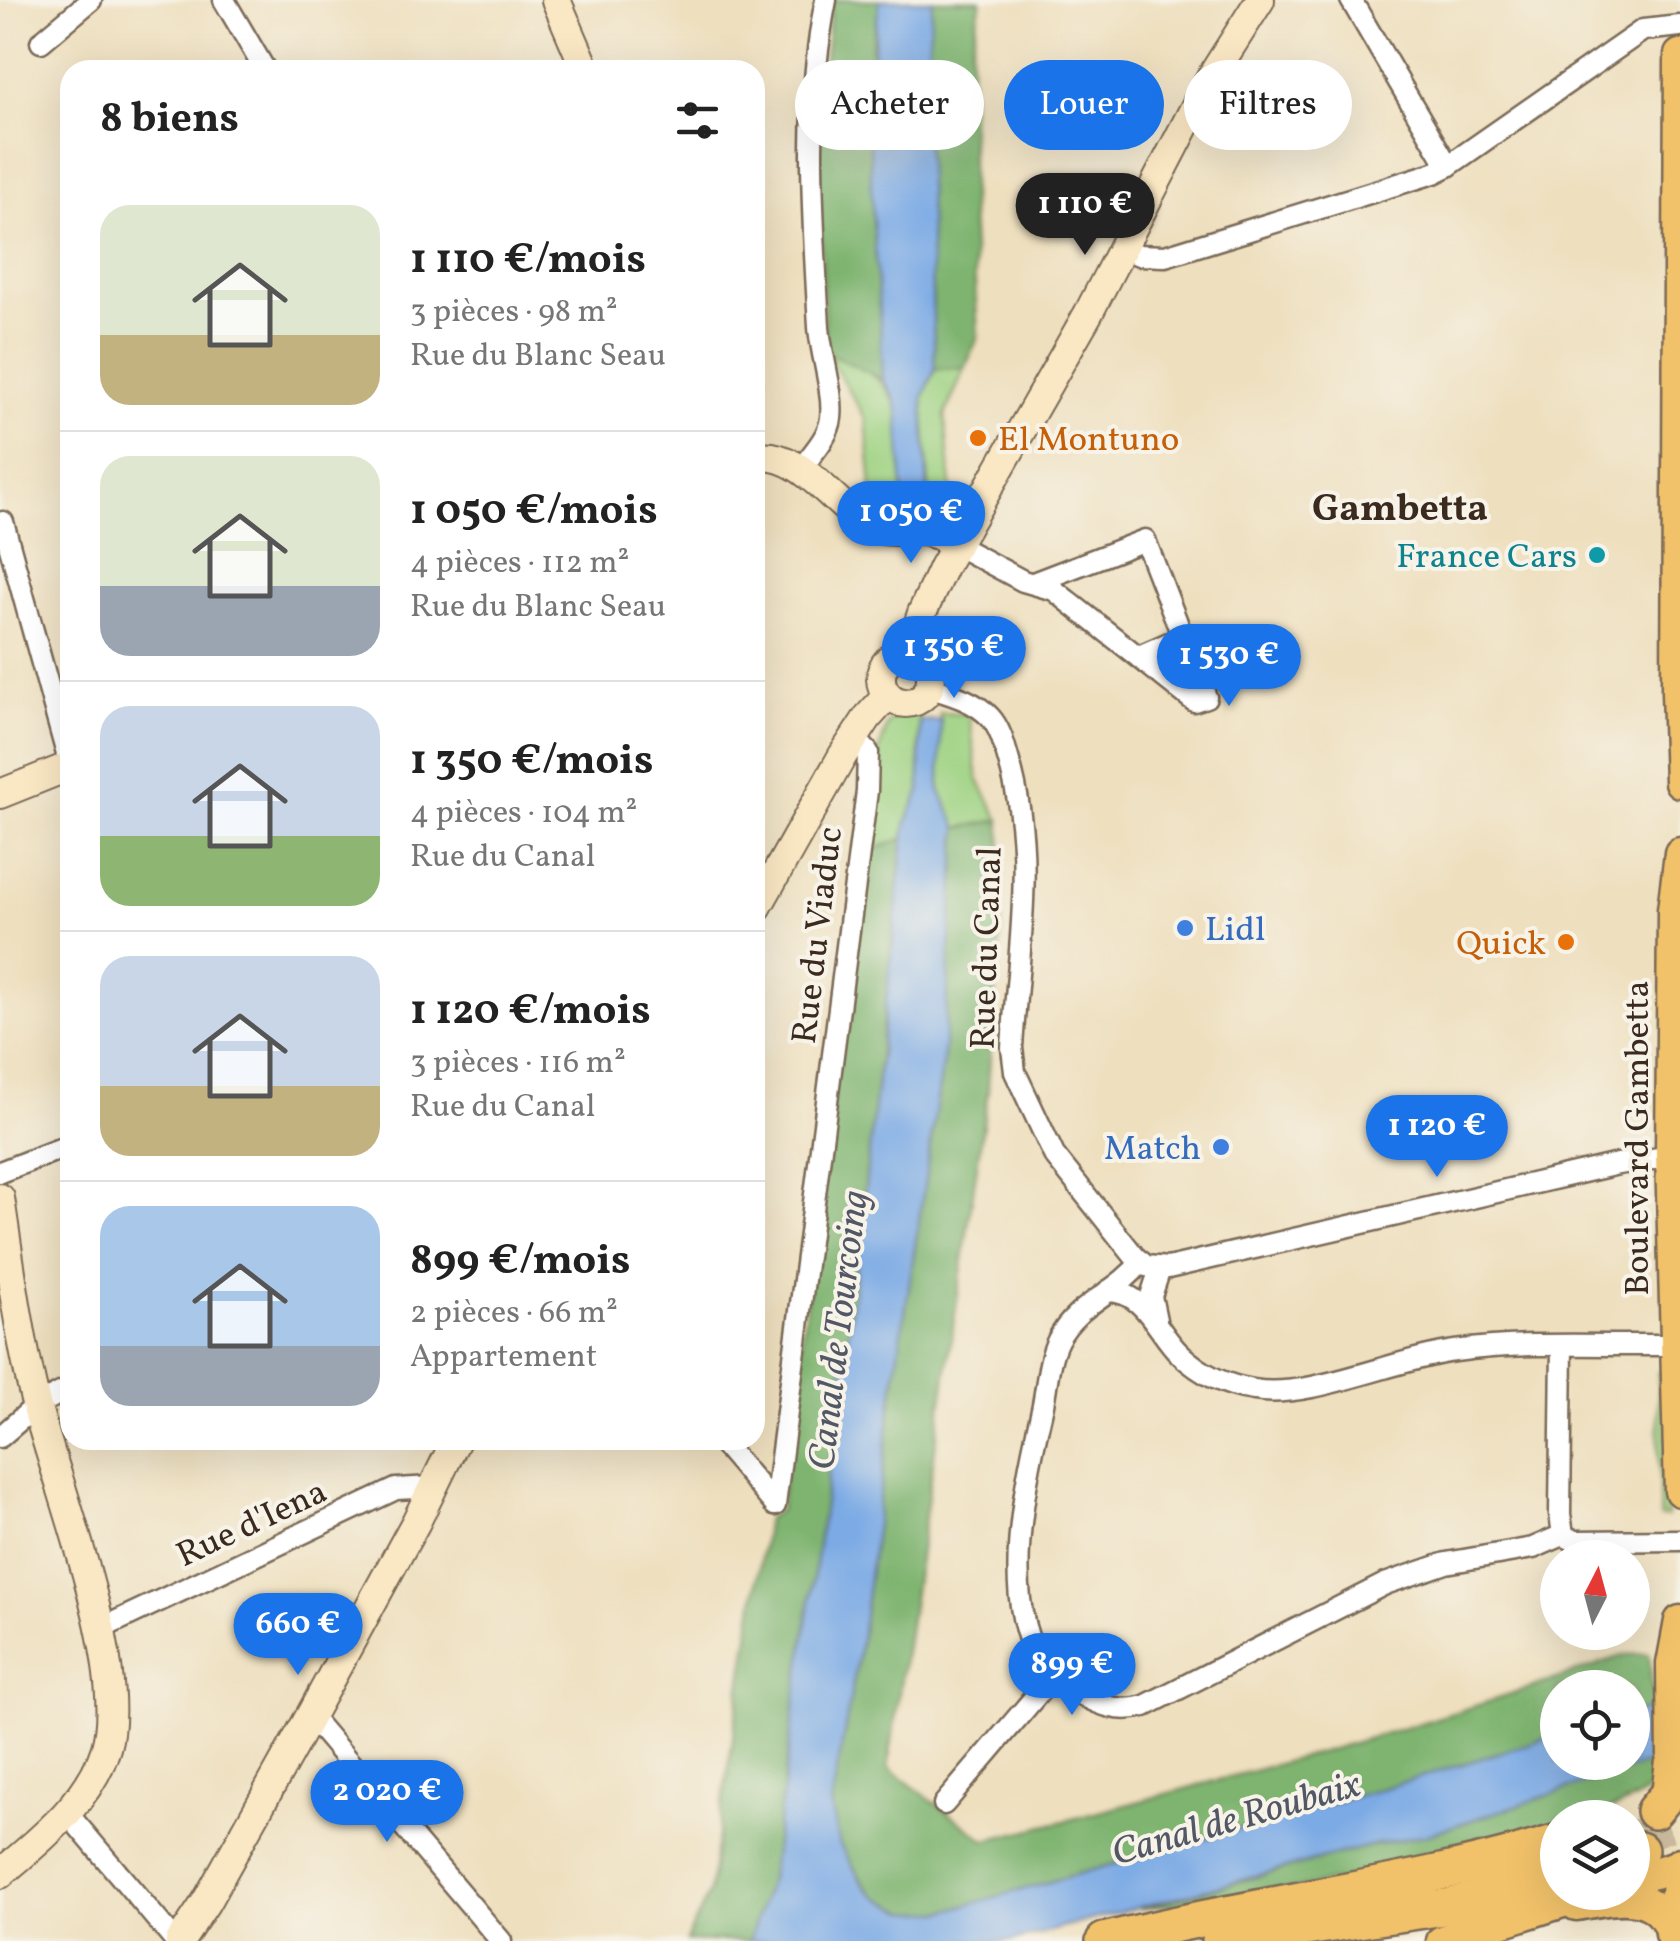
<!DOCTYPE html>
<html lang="fr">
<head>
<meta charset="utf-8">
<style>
	:root { --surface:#fff; --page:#f2f2f2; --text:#222; --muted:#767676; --line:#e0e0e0; --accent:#1a73e8 }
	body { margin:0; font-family:Vollkorn,serif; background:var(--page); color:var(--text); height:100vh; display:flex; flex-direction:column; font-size:38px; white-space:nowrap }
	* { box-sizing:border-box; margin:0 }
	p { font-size:32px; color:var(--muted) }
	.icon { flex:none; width:55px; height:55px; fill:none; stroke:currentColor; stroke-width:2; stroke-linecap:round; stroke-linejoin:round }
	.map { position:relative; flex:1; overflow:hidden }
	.details { position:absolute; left:60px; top:60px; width:705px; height:1390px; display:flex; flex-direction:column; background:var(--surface); border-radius:30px; box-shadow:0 10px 40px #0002 }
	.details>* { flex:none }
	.banner { position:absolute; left:795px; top:60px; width:735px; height:90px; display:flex; gap:20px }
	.needle { width:65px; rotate:6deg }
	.fabs { position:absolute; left:1540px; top:1540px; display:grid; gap:20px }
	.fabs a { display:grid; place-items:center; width:110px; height:110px; border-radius:50%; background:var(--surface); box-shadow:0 10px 40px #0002; font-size:50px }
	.price { position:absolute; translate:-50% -85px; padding:0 22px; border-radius:35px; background:var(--accent); color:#fff; font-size:32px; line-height:65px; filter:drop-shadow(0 2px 5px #0008) }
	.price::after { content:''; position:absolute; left:50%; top:60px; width:30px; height:22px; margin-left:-15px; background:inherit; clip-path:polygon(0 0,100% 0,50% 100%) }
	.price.active { background:#222; color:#fff }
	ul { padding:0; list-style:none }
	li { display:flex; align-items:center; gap:30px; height:250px; padding:0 40px }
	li+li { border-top:2px solid var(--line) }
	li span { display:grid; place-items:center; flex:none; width:280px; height:200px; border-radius:30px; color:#555 }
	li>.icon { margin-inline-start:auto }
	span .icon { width:120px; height:120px; fill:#fffc; stroke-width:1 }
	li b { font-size:42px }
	h2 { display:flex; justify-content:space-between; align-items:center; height:120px; padding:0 40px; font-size:42px }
	.chip { padding:0 35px; border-radius:45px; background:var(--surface); box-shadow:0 10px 40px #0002; font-size:35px; line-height:90px }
	.chip.active { background:var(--accent); color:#fff }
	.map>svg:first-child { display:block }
</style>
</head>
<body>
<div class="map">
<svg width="1680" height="1941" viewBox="0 0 1680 1941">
	<rect width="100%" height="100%" fill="#f7f3e8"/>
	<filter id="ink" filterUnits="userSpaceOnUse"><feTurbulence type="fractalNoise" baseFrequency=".01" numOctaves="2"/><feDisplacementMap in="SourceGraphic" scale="20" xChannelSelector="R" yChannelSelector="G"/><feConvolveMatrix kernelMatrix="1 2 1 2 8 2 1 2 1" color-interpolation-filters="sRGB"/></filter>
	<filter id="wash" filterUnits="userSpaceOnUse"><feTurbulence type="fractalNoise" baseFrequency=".0048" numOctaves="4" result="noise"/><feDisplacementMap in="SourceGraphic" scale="40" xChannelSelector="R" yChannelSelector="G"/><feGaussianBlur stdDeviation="2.25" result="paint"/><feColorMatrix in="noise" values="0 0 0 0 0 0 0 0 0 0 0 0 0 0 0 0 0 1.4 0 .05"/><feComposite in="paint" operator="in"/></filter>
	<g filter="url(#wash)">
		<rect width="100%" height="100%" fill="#eedfbe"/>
		<g fill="#9ed282" stroke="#6c7e50" stroke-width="2.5">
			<path d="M825 351C858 368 887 374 898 411L906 515 885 517 874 510 866 419Z"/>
			<path d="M965 368 945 415 953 512 931 513 923 398 935 369Z"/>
			<path d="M901 713H919L920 791 907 821 904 839 863 853 867 822 878 800 879 751 888 723Z"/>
			<path d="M940 713 969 714 978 779 1000 820 958 828 940 790Z"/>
			<path d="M1658 1372H1665L1667 1517H1660Z"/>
		</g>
		<g fill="#7eb470" stroke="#5c6f47" stroke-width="2.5">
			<path d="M832 0H880L872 46 883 380 825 351 817 120Z"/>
			<path d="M932 0H981L971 51V214L978 337 965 368 935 369 925 105Z"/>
			<path d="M1000 820C1009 908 992 1002 988 1091L888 1768 985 1840C1060 1824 1133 1803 1207 1783 1348 1746 1487 1706 1624 1655L1649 1654 1654 1708 1633 1714 1632 1688H1558L1557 1735 1378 1790 957 1910 922 1914 906 1911 877 1897 865 1885 840 1845 831 1805 861 1639 894 1385 943 1061 958 828Z"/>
			<path d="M904 839 850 1323 770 1880 749 1941H686L709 1893 767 1518 780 1510 863 853Z"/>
			<path d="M1651 1762V1788C1626 1809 1590 1817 1558 1818L1557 1824 1428 1864 1298 1888 1139 1909 1377 1844 1425 1835Z"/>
		</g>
		<g fill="#7baae5" stroke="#5b6a82" stroke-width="2.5">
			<path d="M880 0H932L925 105 935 369 923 398 929 510H904L898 411 893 395 883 380C878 251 858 130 880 0Z"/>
			<path d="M941 720 940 790 958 828 943 1061 894 1385 861 1639 831 1805 840 1845 864 1885 877 1897 906 1911 942 1912 1378 1790 1557 1735 1558 1762H1632L1633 1714 1680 1700V1753L1425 1835 1377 1844 1012 1941H749L770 1879 850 1323 904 839 907 821 920 791V721Z"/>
		</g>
	</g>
	<g filter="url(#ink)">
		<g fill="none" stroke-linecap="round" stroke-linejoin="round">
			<path stroke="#cabb9e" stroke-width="35" stroke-dasharray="35 18" stroke-linecap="butt" d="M1635 1837 1680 1820"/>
			<g stroke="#7a6956" stroke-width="25">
				<g id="street">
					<path d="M224 0 265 70"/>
					<path d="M1351 0 1448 166"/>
					<path d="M41 42 91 0"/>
					<path d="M1122 248 1139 255 1165 256 1434 173 1448 166 1643 30 1680 26"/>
					<path d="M800 470C811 455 829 437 831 418 834 392 821 355 819 327 813 218 804 108 826 0"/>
					<path d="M3 522 70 765"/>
					<path d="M956 545 1023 581 1054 590 1194 701 1206 697 1145 540 1033 583"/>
					<path d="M1139 656 1185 636"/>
					<path d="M928 687C950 694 974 700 990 717 1000 728 1004 744 1008 758 1037 853 1018 951 1012 1048L1015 1072 1054 1155 1135 1257 1146 1266 1168 1268 1618 1164 1680 1155"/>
					<path d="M0 1172 70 1145"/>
					<path d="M1141 1262C1117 1293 1076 1304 1058 1340 1047 1362 1047 1390 1041 1414 1025 1481 998 1608 1044 1667 1054 1679 1067 1687 1080 1694 1102 1706 1120 1713 1145 1706L1385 1584 1446 1563 1533 1548 1563 1535"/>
					<path d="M1108 1291C1146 1292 1156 1331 1180 1354 1200 1373 1226 1386 1254 1390 1308 1400 1397 1358 1455 1351 1527 1341 1603 1346 1676 1345"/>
					<path d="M1156 1320 1151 1296 1160 1269"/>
					<path d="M1562 1346 1560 1514 1563 1535"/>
					<path d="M0 1437 37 1405 70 1388"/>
					<path d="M720 1440 775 1505"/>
					<path d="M775 1505 867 791 868 752 854 737"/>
					<path d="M1563 1535 1575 1541 1680 1540"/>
					<path d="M100 1629 396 1489 433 1487"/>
					<path d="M310 1716 501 1941"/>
					<path d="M944 1804 1053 1676"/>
					<path d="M68 1814 175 1941"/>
				</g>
			</g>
			<g stroke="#7a6956" stroke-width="32">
				<g id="secondary">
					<path d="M556 0 586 70"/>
					<path d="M755 457C799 449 832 503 866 524 884 534 900 530 919 531 933 531 944 538 956 545"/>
					<path d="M909 653 922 613 943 567 1088 314 1208 82 1260 0"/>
					<circle cx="906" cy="678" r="25"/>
					<path d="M0 794 70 766"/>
					<path d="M755 911 843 755 868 717 888 695"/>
					<path d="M0 1198C10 1266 19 1334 35 1400 57 1486 129 1666 106 1748 90 1801 40 1840 0 1874"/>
					<path d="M180 1941 206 1902 310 1716 416 1522 456 1440"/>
				</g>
			</g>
			<g stroke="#7a6956" stroke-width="35">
				<g id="primary">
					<path d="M1680 55 1677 692 1680 782"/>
					<path d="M1680 853 1673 910 1671 1155 1680 1491"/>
					<path d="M1673 1765 1672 1664 1680 1621"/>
					<path d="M1632 1880 1680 1865"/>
					<path d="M1576 1905C1611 1899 1655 1887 1670 1930"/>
					<path d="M1670 1934 1680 1863"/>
					<path d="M1442 1941 1594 1892"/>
				</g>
			</g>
			<g stroke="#7a6956" stroke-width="40">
				<g id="highway">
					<path d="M1654 1811 1670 1792 1673 1765"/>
					<path d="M1632 1852 1640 1850"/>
					<path d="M1104 1941C1254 1903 1409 1887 1558 1842"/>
					<path d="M1220 1941 1451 1906 1558 1877"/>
				</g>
			</g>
			<use href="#street" stroke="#fff" stroke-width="20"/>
			<use href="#secondary" stroke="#fae7c3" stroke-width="28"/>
			<use href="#primary" stroke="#f2c26a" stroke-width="30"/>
			<use href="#highway" stroke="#f2c26a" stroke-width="35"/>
		</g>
	</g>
	<g fill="#e8710a" stroke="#f7f3e8" stroke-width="4">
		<circle cx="978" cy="438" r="10"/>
		<circle cx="1566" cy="942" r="10"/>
	</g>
	<circle fill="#0f9aa8" stroke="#f7f3e8" stroke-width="4" cx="1597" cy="555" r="10"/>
	<g fill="#3f7fe0" stroke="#f7f3e8" stroke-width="4">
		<circle cx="1185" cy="928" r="10"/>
		<circle cx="1221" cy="1147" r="10"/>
	</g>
	<g text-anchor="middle" stroke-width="8" stroke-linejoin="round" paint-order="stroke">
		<g font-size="35" fill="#c56008" stroke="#f7f3e8" text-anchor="start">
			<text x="998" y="450">El Montuno</text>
			<text x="1546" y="954" text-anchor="end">Quick</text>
		</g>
		<g font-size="35" fill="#0d838f" stroke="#f7f3e8" text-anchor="end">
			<text x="1577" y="567">France Cars</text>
		</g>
		<g font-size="35" fill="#366cbe" stroke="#f7f3e8" text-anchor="start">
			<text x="1205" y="940">Lidl</text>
			<text x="1201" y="1159" text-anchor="end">Match</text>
		</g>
		<g font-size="35" fill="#3b2a1e" stroke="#f7f3e8">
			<text transform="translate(816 935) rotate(-83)" y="12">Rue du Viaduc</text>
			<text transform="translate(985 948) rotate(-88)" y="12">Rue du Canal</text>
			<text transform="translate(1636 1138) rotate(-90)" y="12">Boulevard Gambetta</text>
			<text transform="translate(251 1522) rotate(-25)" y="12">Rue d'Iena</text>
		</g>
		<g font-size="38" font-weight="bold" fill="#3b2a1e" stroke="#f7f3e8">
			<text x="1400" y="520">Gambetta</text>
		</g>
		<g font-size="38" font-style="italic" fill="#515764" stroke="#f7f3e8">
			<text transform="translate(837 1330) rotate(-83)" y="13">Canal de Tourcoing</text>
			<text transform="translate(1236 1817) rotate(-16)" y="13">Canal de Roubaix</text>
		</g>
	</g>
</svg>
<div class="fabs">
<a><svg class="needle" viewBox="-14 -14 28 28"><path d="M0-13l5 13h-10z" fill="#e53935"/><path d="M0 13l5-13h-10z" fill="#767676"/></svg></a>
<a><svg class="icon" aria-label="locate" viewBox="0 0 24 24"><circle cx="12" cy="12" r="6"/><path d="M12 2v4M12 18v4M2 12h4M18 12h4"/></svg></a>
<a><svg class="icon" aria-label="layers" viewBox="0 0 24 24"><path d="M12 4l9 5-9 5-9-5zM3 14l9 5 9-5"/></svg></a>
</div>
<b class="price active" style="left:1085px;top:258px">1 110 €</b>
<b class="price" style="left:911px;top:566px">1 050 €</b>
<b class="price" style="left:954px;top:701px">1 350 €</b>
<b class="price" style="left:1229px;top:709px">1 530 €</b>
<b class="price" style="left:1437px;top:1180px">1 120 €</b>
<b class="price" style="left:298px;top:1678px">660 €</b>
<b class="price" style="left:1072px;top:1718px">899 €</b>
<b class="price" style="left:387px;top:1845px">2 020 €</b>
<div class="banner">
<a class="chip">Acheter</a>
<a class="chip active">Louer</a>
<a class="chip">Filtres</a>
</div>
<section class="details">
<h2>8 biens<svg class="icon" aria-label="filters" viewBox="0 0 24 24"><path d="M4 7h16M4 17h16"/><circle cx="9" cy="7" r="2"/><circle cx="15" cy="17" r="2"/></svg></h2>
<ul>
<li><span style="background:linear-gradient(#dfe7d0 65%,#c2b280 0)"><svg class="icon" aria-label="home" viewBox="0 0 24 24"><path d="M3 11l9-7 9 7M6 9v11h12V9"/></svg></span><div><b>1 110 €/mois</b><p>3 pièces · 98 m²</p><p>Rue du Blanc Seau</p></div></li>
<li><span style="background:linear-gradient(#dfe7d0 65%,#9aa5b1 0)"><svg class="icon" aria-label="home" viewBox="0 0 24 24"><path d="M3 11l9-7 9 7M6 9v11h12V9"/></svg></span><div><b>1 050 €/mois</b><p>4 pièces · 112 m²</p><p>Rue du Blanc Seau</p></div></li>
<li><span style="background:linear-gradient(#c9d6e8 65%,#8fb573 0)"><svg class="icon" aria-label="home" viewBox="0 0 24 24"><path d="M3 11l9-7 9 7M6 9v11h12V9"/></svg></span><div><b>1 350 €/mois</b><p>4 pièces · 104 m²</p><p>Rue du Canal</p></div></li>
<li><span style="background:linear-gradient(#c9d6e8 65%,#c2b280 0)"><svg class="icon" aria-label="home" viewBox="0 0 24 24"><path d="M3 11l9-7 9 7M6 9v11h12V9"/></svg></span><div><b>1 120 €/mois</b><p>3 pièces · 116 m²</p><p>Rue du Canal</p></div></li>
<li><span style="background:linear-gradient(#a9c7e8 70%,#9aa5b1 0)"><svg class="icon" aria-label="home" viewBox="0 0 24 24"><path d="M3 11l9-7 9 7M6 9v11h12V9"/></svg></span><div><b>899 €/mois</b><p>2 pièces · 66 m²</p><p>Appartement</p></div></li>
</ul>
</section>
</div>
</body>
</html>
